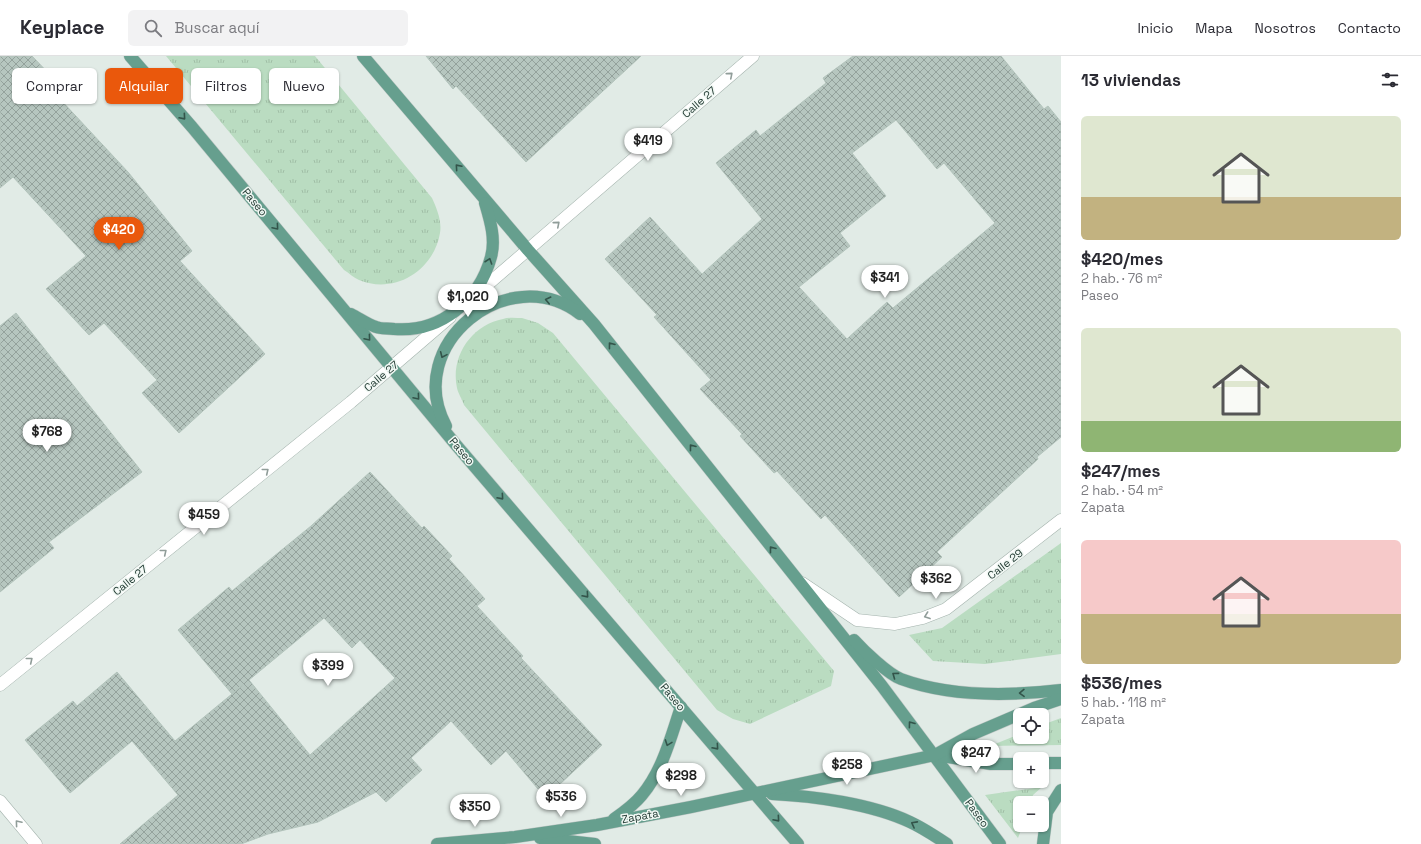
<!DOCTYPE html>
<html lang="es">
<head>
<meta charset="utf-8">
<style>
	:root { --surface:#fff; --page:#f2f2f3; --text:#2b2b33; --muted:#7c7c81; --line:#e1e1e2; --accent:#ea580c }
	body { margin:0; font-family:"Space Grotesk",sans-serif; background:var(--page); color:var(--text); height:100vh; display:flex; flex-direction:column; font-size:15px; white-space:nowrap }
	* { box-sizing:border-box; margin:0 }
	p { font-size:13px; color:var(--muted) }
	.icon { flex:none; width:22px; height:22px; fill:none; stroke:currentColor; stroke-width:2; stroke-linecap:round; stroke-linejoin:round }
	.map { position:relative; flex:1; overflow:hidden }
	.side { display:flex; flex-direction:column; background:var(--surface); width:360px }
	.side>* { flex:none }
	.top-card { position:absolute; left:12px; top:12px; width:380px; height:36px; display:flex; gap:8px }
	.controls { position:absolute; left:1013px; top:652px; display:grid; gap:8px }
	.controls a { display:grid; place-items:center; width:36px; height:36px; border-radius:6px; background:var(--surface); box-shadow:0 1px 3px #0004; font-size:20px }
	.price { position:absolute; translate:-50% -34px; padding:0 9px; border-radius:14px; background:#fff; color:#222; font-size:13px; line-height:26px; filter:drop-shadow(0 1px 2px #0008) }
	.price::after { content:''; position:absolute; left:50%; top:24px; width:12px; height:9px; margin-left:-6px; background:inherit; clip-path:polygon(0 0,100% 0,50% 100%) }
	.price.selected { background:var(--accent); color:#fff }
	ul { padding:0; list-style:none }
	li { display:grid; align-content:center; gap:8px; height:212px; padding:0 20px }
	li span { display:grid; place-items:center; height:124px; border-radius:6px; color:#555 }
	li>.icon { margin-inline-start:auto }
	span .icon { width:72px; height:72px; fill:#fffc; stroke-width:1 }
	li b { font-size:17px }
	h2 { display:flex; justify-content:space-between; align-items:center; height:48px; padding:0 20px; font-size:17px }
	.pill { padding:0 14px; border-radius:6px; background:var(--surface); box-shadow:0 1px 3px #0004; font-size:14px; line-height:36px }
	.pill.selected { background:var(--accent); color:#fff }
	header { display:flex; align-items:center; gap:24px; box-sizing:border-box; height:56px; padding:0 20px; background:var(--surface); border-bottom:1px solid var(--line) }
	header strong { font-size:19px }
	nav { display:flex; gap:22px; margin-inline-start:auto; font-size:14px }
	.search { width:280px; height:36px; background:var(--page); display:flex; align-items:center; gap:10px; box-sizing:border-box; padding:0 14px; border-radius:6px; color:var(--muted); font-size:15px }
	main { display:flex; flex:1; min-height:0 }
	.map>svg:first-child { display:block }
</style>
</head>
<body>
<header>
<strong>Keyplace</strong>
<div class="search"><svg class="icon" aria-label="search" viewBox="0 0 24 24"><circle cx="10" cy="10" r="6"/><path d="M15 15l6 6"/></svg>Buscar aquí</div>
<nav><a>Inicio</a><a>Mapa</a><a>Nosotros</a><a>Contacto</a></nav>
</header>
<main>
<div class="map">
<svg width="1061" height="788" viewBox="0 0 1061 788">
	<defs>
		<pattern id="grass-tufts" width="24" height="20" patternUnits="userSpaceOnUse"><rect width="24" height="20" fill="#badcc1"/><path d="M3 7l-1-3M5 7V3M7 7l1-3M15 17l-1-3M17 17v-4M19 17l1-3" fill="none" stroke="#a0bea6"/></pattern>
		<pattern id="building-cross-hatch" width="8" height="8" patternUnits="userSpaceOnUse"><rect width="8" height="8" fill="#b6c6bf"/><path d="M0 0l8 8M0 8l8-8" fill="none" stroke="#94a29c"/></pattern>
	</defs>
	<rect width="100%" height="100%" fill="#e1ebe6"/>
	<g fill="url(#grass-tufts)">
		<path d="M166 0H315L432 142C437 153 442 165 440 177 434 214 395 239 359 224 354 222 349 217 344 214Z"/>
		<path d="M522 262 538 267 553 277 834 615 831 630 750 668 733 663 717 654 464 349C462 343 458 337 457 332 450 300 472 269 503 263 509 261 516 262 522 262Z"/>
		<path d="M1061 487V598L985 608 933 605 909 579 942 572Z"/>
		<path d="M1061 662V689L990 690 1020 678V681H1042V669Z"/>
		<path d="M1042 731 1033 739 1031 747H1020V769H1023L1018 782 985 739Z"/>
	</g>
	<g fill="url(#building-cross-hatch)" stroke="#b3c4bc" fill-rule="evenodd">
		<path d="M0 0H32L53 22 46 28 128 116 192 195 180 205 265 298 179 377 142 337 157 324 104 267 89 279 46 233 86 200 13 121 0 132Z"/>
		<path d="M426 0H641L526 106 456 30 453 33Z"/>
		<path d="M853 0H1001L1044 53 1048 50 1061 66V381L1037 401 1038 403 937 496 942 501 899 541 825 459 821 463 777 415 774 417 740 380 742 378 700 333 711 324 654 261 657 259 605 203 650 161 702 218 762 163 716 107 756 74 760 80 826 27 823 22ZM896 64 937 113 944 107 995 167 893 252 887 246 847 283 799 231 850 190 840 177 886 140 852 97Z"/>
		<path d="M16 257 142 416 49 486 54 492 0 536V270Z"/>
		<path d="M370 416 422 472 424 470 452 500 449 503 485 543 477 550 523 600 521 602 602 689 559 729 538 733 506 695 491 709 451 665 411 702 422 714 386 746 376 736 318 766 268 778 241 788H120L178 739 132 685 70 737 25 684 73 645 77 650 117 616 175 685 244 628 232 638 178 574 229 531 232 535 273 501 311 470ZM324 562 352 592 360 584 395 622 310 699 249 624Z"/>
	</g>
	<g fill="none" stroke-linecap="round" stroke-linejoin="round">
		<g stroke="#a4b3ad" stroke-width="13">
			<g id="minor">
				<path d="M473 241 753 0"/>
				<path d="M802 527 857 564 895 568 923 562 946 553 1061 464"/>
				<path d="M0 629 351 346 450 261"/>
				<path d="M0 745 36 788"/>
			</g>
		</g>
		<g stroke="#c1c8c6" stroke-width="13">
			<g id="major">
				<path d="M130 0 192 71 457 390 798 788"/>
				<path d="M363 0 528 194 594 268 882 630 1000 788"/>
				<path d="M351 258C359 262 367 268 376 271 381 273 388 272 394 273 440 277 479 245 491 201 496 183 490 164 485 147"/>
				<path d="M446 370C402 289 508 203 580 258"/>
				<path d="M854 584C864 595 888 618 901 623 950 641 1010 640 1061 634"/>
				<path d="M935 699 991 708H1020"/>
				<path d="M1042 707H1061"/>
				<path d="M772 738C814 740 872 748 910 766 923 772 935 780 947 788"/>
				<path d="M614 763C624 756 634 749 642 739 663 714 671 680 681 651"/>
				<path d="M540 782 595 788"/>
				<path d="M437 788 515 781 597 769 691 751 935 699 973 678 1034 652 1061 643"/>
				<path d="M1043 788 1047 756 1061 734"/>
			</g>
		</g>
		<use href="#minor" stroke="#fff" stroke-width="12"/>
		<use href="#major" stroke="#669f8e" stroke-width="12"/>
	</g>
	<defs><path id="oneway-chevron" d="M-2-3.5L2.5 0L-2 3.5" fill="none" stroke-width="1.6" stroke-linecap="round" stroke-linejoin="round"/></defs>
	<g stroke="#909d99">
		<use href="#oneway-chevron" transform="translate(730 19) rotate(-41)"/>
		<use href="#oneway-chevron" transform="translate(557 168) rotate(-41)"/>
		<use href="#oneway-chevron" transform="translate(266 415) rotate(-39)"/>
		<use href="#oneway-chevron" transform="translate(164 496) rotate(-39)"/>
		<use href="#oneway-chevron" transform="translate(927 560) rotate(160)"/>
		<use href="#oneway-chevron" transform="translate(30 604) rotate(-39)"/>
		<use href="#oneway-chevron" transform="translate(18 767) rotate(-130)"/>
	</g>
	<g stroke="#33544a">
		<use href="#oneway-chevron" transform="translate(183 61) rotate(49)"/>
		<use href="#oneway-chevron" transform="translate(458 111) rotate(-131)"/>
		<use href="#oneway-chevron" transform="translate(276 171) rotate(50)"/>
		<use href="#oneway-chevron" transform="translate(489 205) rotate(-71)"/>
		<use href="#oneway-chevron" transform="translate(548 244) rotate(-167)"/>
		<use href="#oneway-chevron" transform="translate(368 282) rotate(50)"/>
		<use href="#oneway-chevron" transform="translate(611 289) rotate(-128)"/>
		<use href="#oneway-chevron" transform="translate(443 299) rotate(114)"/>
		<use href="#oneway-chevron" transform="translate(417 341) rotate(50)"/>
		<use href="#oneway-chevron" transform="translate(692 391) rotate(-128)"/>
		<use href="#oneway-chevron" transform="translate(501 441) rotate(49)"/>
		<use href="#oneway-chevron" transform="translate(772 493) rotate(-128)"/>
		<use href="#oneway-chevron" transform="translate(586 539) rotate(49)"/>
		<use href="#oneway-chevron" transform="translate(895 619) rotate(-144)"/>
		<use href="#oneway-chevron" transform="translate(1022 637) rotate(179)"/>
		<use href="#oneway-chevron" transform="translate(911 668) rotate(-127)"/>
		<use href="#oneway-chevron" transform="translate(668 687) rotate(110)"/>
		<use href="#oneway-chevron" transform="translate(716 691) rotate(49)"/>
		<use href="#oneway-chevron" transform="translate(777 763) rotate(49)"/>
		<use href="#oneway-chevron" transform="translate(914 768) rotate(-152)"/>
	</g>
	<g text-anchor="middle" stroke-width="3" stroke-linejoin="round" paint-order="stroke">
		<g font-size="11" fill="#223b33" stroke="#f1f8f4">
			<text transform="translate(699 46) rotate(-41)" y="4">Calle 27</text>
			<text transform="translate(255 146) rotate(50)" y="4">Paseo</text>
			<text transform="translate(381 320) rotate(-40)" y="4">Calle 27</text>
			<text transform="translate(462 395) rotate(50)" y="4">Paseo</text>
			<text transform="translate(1005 508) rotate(-38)" y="4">Calle 29</text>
			<text transform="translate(130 524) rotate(-39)" y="4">Calle 27</text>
			<text transform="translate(673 641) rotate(50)" y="4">Paseo</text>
			<text transform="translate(977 757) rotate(54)" y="4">Paseo</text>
			<text transform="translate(640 760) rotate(-10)" y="4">Zapata</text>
		</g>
	</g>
</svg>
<div class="controls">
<a><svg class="icon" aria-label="locate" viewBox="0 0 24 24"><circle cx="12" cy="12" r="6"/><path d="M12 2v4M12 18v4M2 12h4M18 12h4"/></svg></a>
<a>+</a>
<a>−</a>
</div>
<b class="price" style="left:648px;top:106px">$419</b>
<b class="price selected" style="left:119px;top:195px">$420</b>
<b class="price" style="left:885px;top:243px">$341</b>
<b class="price" style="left:468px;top:262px">$1,020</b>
<b class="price" style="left:47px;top:397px">$768</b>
<b class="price" style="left:204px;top:480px">$459</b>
<b class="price" style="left:936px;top:544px">$362</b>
<b class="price" style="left:328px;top:631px">$399</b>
<b class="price" style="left:976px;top:718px">$247</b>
<b class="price" style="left:847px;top:730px">$258</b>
<b class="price" style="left:681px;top:741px">$298</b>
<b class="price" style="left:561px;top:762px">$536</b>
<b class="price" style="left:475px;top:772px">$350</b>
<div class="top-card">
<a class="pill">Comprar</a>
<a class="pill selected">Alquilar</a>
<a class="pill">Filtros</a>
<a class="pill">Nuevo</a>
</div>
</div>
<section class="side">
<h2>13 viviendas<svg class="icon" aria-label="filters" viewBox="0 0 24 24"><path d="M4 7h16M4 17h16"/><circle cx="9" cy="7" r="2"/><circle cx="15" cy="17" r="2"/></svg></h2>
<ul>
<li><span style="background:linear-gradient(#dfe7d0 65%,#c2b280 0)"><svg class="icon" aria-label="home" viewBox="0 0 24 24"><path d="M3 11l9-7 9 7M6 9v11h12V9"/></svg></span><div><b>$420/mes</b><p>2 hab. · 76 m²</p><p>Paseo</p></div></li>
<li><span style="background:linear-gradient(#dfe7d0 75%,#8fb573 0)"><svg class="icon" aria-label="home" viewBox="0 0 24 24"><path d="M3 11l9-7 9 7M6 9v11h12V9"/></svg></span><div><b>$247/mes</b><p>2 hab. · 54 m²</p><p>Zapata</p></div></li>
<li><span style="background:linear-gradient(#f6c9c9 60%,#c2b280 0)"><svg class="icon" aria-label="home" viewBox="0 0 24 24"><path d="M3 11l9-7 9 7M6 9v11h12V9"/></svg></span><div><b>$536/mes</b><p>5 hab. · 118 m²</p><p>Zapata</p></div></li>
</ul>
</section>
</main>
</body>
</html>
